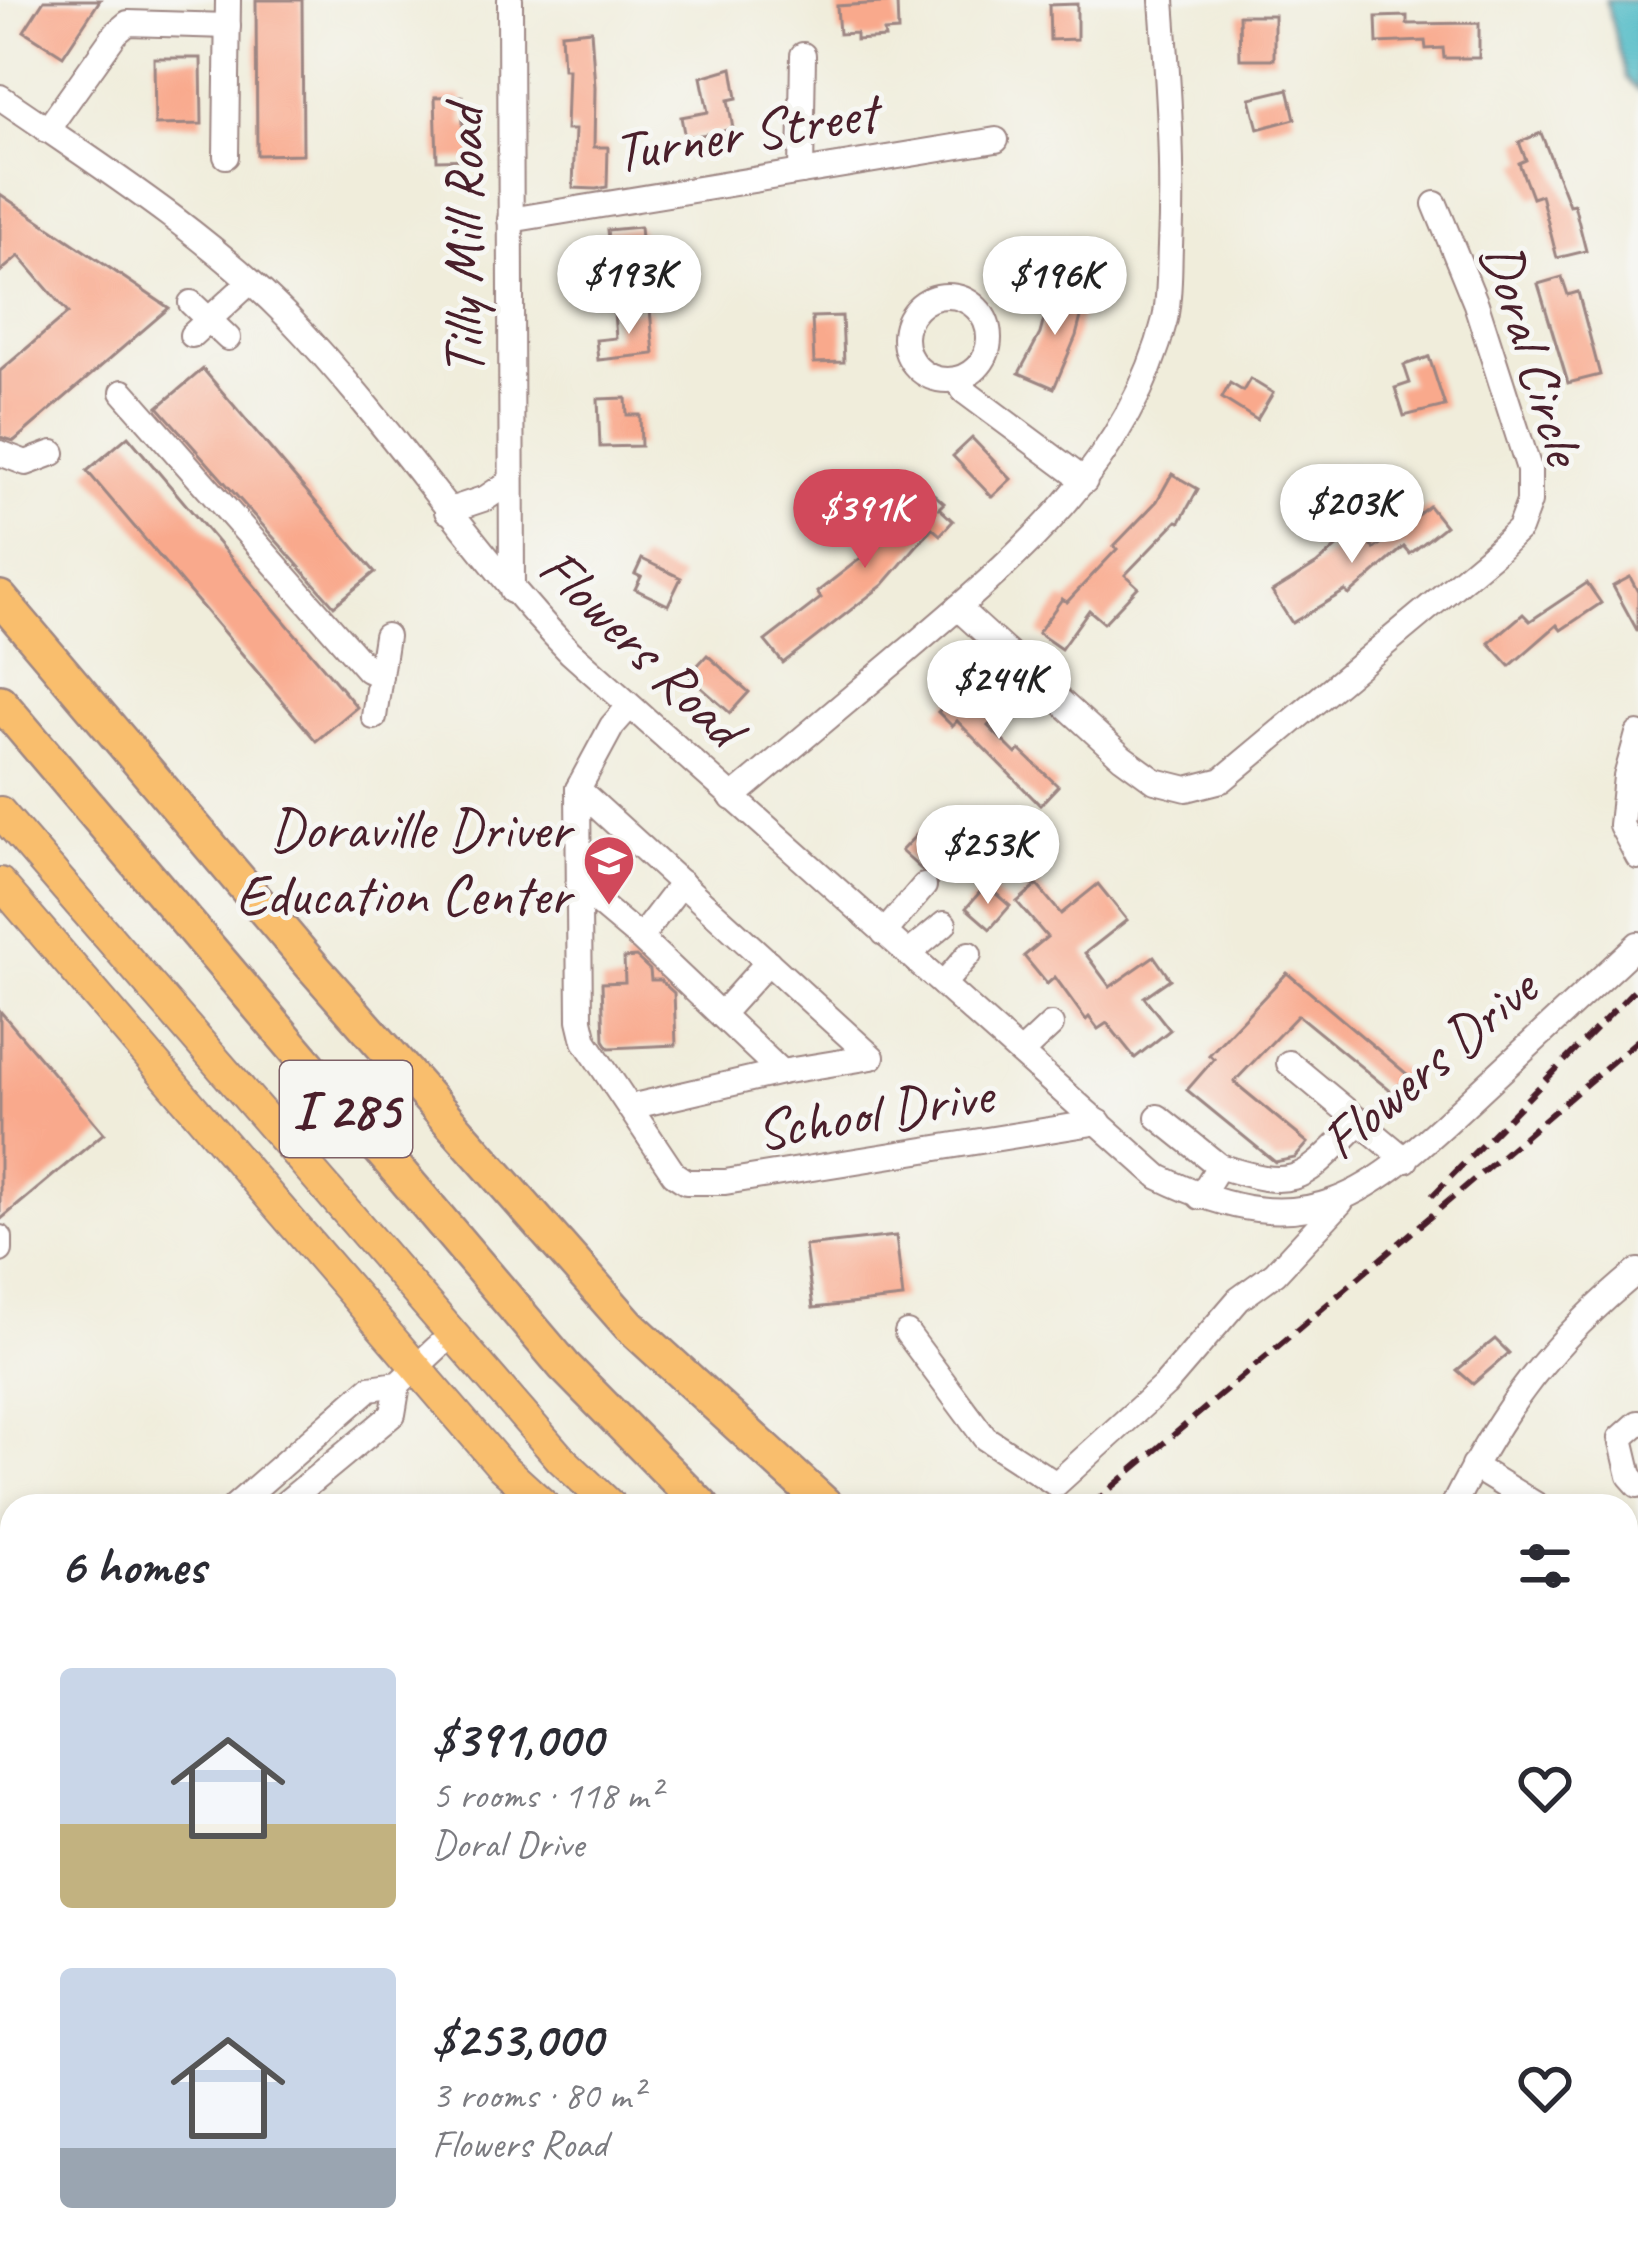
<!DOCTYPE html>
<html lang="en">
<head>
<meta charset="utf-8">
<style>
	:root { --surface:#fff; --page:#f7f7f7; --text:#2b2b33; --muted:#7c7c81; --accent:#d1495b }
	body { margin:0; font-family:Caveat,sans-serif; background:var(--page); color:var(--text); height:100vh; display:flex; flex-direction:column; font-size:45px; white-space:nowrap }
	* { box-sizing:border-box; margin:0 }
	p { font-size:39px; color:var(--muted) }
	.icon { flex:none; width:66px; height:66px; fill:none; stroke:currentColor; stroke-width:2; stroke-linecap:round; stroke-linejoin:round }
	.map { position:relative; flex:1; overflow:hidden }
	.details { position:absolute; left:0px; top:1494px; width:1638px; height:771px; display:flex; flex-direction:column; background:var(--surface); border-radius:36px 36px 0 0; box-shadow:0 6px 18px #0003 }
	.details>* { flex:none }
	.price { position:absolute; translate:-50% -102px; padding:0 27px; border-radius:42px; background:#fff; color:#222; font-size:39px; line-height:78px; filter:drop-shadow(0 3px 6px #0008) }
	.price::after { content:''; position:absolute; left:50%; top:72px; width:36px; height:27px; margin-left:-18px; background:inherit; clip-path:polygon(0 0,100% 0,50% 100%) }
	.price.selected { background:var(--accent); color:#fff }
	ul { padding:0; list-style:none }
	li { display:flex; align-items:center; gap:36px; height:300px; padding:0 60px }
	li span { display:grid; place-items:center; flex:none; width:336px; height:240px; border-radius:12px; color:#555 }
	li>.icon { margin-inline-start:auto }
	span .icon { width:144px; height:144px; fill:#fffc; stroke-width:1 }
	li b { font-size:51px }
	h2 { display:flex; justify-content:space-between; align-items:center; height:144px; padding:0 60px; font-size:51px }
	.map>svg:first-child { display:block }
</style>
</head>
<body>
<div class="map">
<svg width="1638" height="2263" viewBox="0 0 1638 2263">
	<rect width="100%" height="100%" fill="#f6f6f2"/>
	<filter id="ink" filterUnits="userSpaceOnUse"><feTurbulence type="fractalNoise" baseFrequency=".00833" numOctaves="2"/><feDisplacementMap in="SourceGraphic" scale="24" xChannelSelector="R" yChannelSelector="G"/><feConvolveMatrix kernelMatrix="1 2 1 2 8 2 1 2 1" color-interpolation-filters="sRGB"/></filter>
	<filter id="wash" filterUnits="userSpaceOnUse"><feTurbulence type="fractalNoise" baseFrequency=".004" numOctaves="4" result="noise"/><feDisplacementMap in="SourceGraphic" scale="48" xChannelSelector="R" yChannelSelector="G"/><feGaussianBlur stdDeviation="2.7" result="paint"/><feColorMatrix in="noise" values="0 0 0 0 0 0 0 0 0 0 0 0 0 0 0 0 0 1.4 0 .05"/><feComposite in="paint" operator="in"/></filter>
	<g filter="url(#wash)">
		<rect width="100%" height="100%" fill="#f0eddb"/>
		<path fill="#4ab8c4" stroke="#4a6c78" stroke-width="3" d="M1606 0H1638V90L1626 77Z"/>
		<g id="blocks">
			<g fill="#f9a98c">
				<path d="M44 0H100L63 56 24 31Z"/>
				<path d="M256 0H302L303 154 257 155Z"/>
				<path d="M897 2 898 31 884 32 885 38 856 40V33L839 34 837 6Z"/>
				<path d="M1077 4V39L1050 40 1049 5Z"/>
				<path d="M1239 15H1274V59H1240Z"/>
				<path d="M1407 16V24L1479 23V58H1444L1443 48 1426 49 1425 41 1377 43 1376 17Z"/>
				<path d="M591 30 595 87 594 147H608L607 187 596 189 573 188 575 130H566L568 69H563L561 33Z"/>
				<path d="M154 58H201L202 124 155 125Z"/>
				<path d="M732 68 737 98 728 100 733 129 685 138 681 117 708 112 701 77Z"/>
				<path d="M1288 89 1295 119 1258 129 1250 98Z"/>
				<path d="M462 96 463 125H474L476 159 437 160 435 97Z"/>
				<path d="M1541 133 1569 205 1574 204 1586 251 1557 258 1541 195 1532 198 1519 163 1526 160 1519 142Z"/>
				<path d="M0 194 169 308 14 441 0 437V371L68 313 19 256 0 272Z"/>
				<path d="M640 227 644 273 592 278 589 256 610 254 607 230Z"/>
				<path d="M1562 277 1568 295 1578 292 1600 375 1568 383 1538 284Z"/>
				<path d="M1052 289 1086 298 1076 336 1054 388 1019 373 1040 334Z"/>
				<path d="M650 309 654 354 598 360 596 340 616 338 614 313Z"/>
				<path d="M842 316 844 362 814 363 812 317Z"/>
				<path d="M1429 357 1445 406 1404 416 1395 388 1410 383 1404 365Z"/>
				<path d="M203 369 375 572 334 606 158 407Z"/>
				<path d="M1250 379 1273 393 1257 420 1222 398 1230 383 1243 391Z"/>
				<path d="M626 398 627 415H640L641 446 600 447 598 399Z"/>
				<path d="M128 436 357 707 316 741 87 471Z"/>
				<path d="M972 438 1011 479 992 497 953 456Z"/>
				<path d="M1172 474 1198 489 1180 522 1177 521 1125 575 1138 587 1104 623 1089 610 1061 649 1038 633 1062 599 1067 602 1117 549 1114 546 1157 501Z"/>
				<path d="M919 481 944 503 939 508 953 521 940 535 932 528 883 585 783 663 765 641 821 598 817 592 875 547 871 543 905 503 901 499Z"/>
				<path d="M1429 506 1445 526 1410 554 1404 547 1349 595 1345 591 1292 623 1272 592 1317 564 1357 529 1374 549Z"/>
				<path d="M642 559 681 578 668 605 635 589 641 577 635 574Z"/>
				<path d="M1630 577 1638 592V632L1613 586Z"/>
				<path d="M1587 583 1601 603 1561 630 1557 625 1510 666 1489 643 1523 614 1530 621Z"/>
				<path d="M707 655 749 692 730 713 688 676Z"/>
				<path d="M989 686 1009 705 988 726 1016 754 1020 750 1058 786 1040 805 957 721 952 726 938 712 951 699 963 711Z"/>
				<path d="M920 831 956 863 940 881 934 873 922 870 901 851Z"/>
				<path d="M1098 884 1127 920 1085 953 1110 987 1154 956 1170 979 1144 997 1170 1030 1135 1058 1107 1023 1098 1029 1089 1017 1086 1020 1055 977 1047 984 1024 956 1047 937 1017 902 1037 885 1061 914Z"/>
				<path d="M986 885 1010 906 990 929 966 908Z"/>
				<path d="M636 957 650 970 651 980H660L674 993 676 1045 609 1048 604 1040 602 983 625 982 624 958Z"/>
				<path d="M1287 973 1408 1075 1393 1093 1298 1015 1234 1082 1308 1143 1295 1158 1275 1162 1187 1090 1214 1059 1209 1055Z"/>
				<path d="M0 1011 104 1133 0 1220Z"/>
				<path d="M896 1236 903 1298 813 1308 805 1246Z"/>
				<path d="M1495 1339 1509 1353 1473 1384 1457 1370Z"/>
			</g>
		</g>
	</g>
	<g filter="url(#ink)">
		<use href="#blocks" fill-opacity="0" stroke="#9d8683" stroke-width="3"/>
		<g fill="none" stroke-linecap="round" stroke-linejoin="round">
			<g stroke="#9d8683" stroke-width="28">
				<g id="minor">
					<path d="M510 0 512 591"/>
					<path d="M0 97C99 165 205 232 289 318 390 423 469 547 570 652L1159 1177C1312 1252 1372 1192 1482 1089 1534 1041 1586 992 1638 944"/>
					<path d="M47 130 116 33 128 23 228 26"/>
					<path d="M226 156 228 0"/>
					<path d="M801 172 803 55"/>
					<path d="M510 220 996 140"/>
					<circle cx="947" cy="338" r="42"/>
					<path d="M191 303 228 338"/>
					<path d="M192 335 250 282"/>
					<path d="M957 379 964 391 1085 481"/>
					<path d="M123 392 368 670 380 675 386 636"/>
					<path d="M0 453 26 463 53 453"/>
					<path d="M447 511 486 498 511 481"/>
					<path d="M958 608 1122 757 1155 781 1187 789 1222 780 1494 553 1519 529 1529 502V469L1476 304 1435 204"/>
					<path d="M628 708 612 726 578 789 580 1020 585 1041 674 1174 686 1182H725L1099 1122"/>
					<path d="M374 717 380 675"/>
					<path d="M1638 734 1626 777 1621 825 1638 857"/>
					<path d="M578 789 872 1057 781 1072 630 1107"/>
					<path d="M732 798C790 749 848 700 907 651 1016 559 1129 464 1165 319 1170 296 1169 270 1170 246 1174 164 1168 82 1162 0"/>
					<path d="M578 886 640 938 781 1072"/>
					<path d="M884 933 924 886"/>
					<path d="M640 938 682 883"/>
					<path d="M908 954 944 924"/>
					<path d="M943 984 969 954"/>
					<path d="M722 1013 768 962"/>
					<path d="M1021 1053 1051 1025"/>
					<path d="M1289 1063 1406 1160"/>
					<path d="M1158 1117 1219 1166 1200 1197"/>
					<path d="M1219 1166C1301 1193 1303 1178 1361 1121"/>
					<path d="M0 1238V1250"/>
					<path d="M907 1333 985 1438 1056 1484 1165 1385 1239 1299 1275 1273 1341 1202"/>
					<path d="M1638 1423 1621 1438 1630 1476 1638 1485"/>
					<path d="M1473 1466 1538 1506"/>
					<path d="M235 1506 370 1388 398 1384 452 1334"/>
					<path d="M282 1506 393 1414 398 1384"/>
					<path d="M1453 1506C1502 1408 1552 1341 1638 1271"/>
					<path d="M0 1683 12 1697"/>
					<path d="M0 1727 12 1716"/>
					<path d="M1626 1769 1638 1755"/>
					<path d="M1626 1854 1638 1865"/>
					<path d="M575 2253 582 2263"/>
					<path d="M829 2253 836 2263"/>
					<path d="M1504 2253 1513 2263"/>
					<path d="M468 2263 479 2253"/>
					<path d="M735 2263 750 2253"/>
					<path d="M1097 2263 1110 2253"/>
					<path d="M1458 2263 1470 2253"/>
				</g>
			</g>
			<g stroke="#9d8683" stroke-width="34">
				<g id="major">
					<path d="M0 812 560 1458 611 1506"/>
					<path d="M0 883 501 1466 545 1506"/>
					<path d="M1626 2235 1638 2246"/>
					<path d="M1599 2253 1610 2263"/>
				</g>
			</g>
			<g stroke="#9d8683" stroke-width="38">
				<g id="highway">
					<path d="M0 598 313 967 629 1325 827 1506"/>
					<path d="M0 702 564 1366 702 1506"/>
					<path d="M1626 1967 1638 1973"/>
					<path d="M1626 2048 1638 2056"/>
					<path d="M1626 2145 1638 2153"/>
				</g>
			</g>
			<g stroke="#9d8683" stroke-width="3" stroke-dasharray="9 9" stroke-linecap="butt">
				<path d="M632 2253 639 2263"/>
				<path d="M414 2263 425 2253"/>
				<path d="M431 2263 443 2253"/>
			</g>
			<use href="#minor" stroke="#fff" stroke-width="24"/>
			<use href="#major" stroke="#f9be6d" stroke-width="30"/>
			<use href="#highway" stroke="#f9be6d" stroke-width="33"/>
			<g stroke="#4a1f2b" stroke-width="6" stroke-dasharray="18 9" stroke-linecap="butt">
				<path d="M1432 1196 1638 986"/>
				<path d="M1090 1506 1638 1040"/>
				<path d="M223 2263 234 2253"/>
				<path d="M331 2263 343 2253"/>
				<path d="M386 2263 398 2253"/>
			</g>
		</g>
	</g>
	<defs>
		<g id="school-pin" transform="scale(2.7)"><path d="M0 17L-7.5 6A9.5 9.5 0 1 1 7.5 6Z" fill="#d1495b" stroke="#f6f6f2"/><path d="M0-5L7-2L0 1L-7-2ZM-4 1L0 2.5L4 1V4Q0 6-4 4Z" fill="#fff"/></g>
	</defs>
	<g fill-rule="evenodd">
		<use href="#school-pin" x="609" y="861"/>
	</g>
	<g text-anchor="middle" stroke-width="10" stroke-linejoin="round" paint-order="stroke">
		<rect fill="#f6f6f2" stroke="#7e6067" stroke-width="3" x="280" y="1061" width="132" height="96" rx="9"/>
		<g font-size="54" font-weight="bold" fill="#4a1f2b">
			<text x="346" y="1128">I 285</text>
		</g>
		<g font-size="57" fill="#4a1f2b" stroke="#f6f6f2">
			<text transform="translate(745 131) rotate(-9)" y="20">Turner Street</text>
			<text transform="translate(463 241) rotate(-90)" y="20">Tilly Mill Road</text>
			<text transform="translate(1534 353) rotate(73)" y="20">Doral Circle</text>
			<text transform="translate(642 646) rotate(44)" y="20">Flowers Road</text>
			<text transform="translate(1428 1063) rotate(-40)" y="20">Flowers Drive</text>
			<text transform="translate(874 1111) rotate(-9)" y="20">School Drive</text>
		</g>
		<g font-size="57" fill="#4a1f2b" stroke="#f6f6f2" text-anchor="end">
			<text x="570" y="848">Doraville Driver<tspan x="570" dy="66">Education Center</tspan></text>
		</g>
	</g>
</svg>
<b class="price" style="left:629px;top:337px">$193K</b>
<b class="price" style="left:1055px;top:338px">$196K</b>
<b class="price" style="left:1352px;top:566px">$203K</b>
<b class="price selected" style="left:865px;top:571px">$391K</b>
<b class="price" style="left:999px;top:742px">$244K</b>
<b class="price" style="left:988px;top:907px">$253K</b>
<section class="details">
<h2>6 homes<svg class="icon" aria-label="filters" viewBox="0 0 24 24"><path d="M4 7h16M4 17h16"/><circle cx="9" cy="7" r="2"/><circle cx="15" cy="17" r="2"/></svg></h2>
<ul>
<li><span style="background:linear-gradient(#c9d6e8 65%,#c2b280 0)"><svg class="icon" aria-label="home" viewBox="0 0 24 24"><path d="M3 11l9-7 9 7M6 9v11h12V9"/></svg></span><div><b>$391,000</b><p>5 rooms · 118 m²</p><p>Doral Drive</p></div><svg class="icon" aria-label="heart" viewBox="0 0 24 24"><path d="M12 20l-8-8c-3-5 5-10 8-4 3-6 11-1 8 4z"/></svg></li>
<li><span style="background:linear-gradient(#c9d6e8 75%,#9aa5b1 0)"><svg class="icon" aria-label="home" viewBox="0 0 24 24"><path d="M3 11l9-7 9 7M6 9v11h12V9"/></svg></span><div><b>$253,000</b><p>3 rooms · 80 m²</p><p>Flowers Road</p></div><svg class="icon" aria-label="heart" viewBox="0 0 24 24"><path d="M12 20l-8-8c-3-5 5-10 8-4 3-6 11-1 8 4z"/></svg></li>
</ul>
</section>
</div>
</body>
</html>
